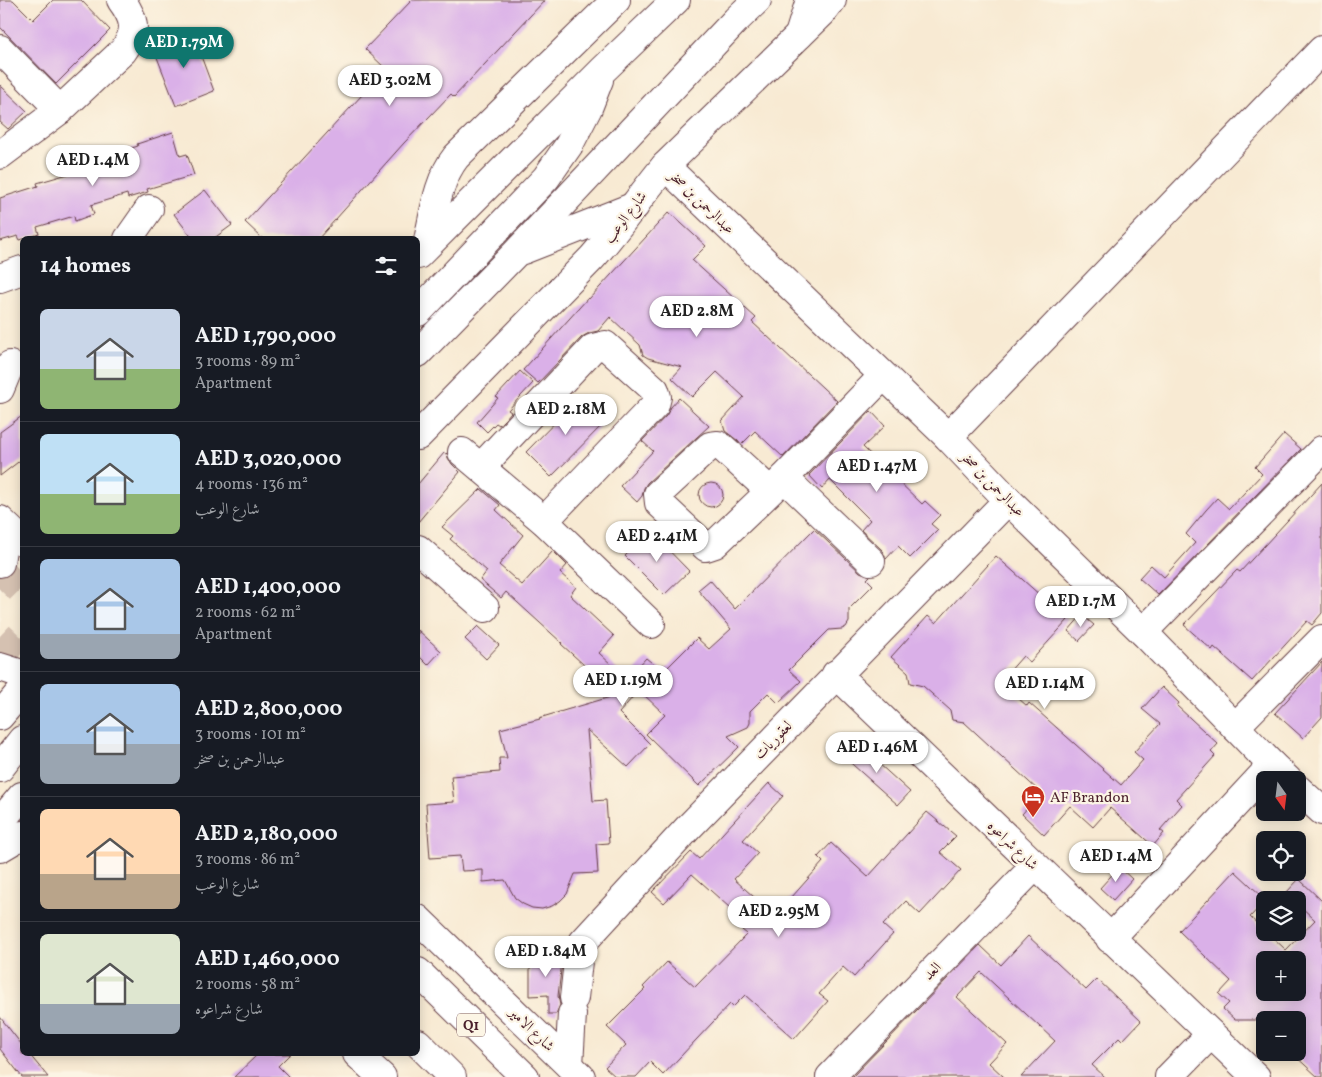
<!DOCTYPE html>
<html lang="en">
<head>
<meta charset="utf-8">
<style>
	:root { --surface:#171b24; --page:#242831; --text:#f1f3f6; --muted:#9ea1a6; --line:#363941; --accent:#0f766e }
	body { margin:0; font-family:Vollkorn,Amiri,serif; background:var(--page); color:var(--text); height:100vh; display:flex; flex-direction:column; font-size:19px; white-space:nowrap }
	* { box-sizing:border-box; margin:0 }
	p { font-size:16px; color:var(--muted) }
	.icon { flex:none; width:28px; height:28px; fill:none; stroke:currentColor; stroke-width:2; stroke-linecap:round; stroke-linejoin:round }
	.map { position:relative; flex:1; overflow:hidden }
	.sheet { position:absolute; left:20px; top:236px; width:400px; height:820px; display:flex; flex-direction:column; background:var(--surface); border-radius:8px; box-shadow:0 2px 12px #0003 }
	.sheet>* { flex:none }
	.needle { width:32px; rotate:166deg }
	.buttons { position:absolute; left:1256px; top:771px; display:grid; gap:10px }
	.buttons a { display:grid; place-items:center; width:50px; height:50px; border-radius:8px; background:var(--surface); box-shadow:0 2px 12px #0003; font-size:25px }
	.price { position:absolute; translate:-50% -42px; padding:0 11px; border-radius:18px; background:#fff; color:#222; font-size:16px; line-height:32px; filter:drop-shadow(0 1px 2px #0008) }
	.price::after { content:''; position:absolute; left:50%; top:30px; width:15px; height:11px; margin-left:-8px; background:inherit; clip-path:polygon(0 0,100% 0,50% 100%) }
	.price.on { background:var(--accent); color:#fff }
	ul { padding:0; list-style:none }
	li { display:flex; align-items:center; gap:15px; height:125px; padding:0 20px }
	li+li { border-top:1px solid var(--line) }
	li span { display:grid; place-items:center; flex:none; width:140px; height:100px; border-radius:8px; color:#555 }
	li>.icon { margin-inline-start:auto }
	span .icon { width:60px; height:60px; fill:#fffc; stroke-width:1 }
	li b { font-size:21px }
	h2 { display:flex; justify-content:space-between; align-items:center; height:60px; padding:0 20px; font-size:21px }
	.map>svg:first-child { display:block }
</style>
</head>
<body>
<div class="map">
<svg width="1322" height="1077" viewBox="0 0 1322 1077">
	<rect width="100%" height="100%" fill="#fcf5e5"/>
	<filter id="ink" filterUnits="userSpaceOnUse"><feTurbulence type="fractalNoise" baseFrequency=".02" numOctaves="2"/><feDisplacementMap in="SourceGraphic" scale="10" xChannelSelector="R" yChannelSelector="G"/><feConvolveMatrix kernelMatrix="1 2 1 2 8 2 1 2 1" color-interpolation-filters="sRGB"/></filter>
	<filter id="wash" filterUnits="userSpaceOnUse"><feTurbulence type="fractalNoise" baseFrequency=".0096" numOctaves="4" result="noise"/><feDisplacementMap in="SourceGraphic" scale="20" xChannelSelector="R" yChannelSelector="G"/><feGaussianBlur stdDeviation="1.12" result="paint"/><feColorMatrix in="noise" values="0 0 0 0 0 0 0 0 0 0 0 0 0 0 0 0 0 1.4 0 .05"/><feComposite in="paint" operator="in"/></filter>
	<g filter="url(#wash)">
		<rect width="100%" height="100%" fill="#f8ead3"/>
		<g id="blocks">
			<g fill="#dab0e8" fill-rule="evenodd">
				<path d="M0 0H13L33 20 53 0H81L110 30 56 84 0 27Z"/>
				<path d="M412 0H545L454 97 451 94 404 143 318 239H263L245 222 386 69 365 49Z"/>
				<path d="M192 32 214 91 176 106 153 47Z"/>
				<path d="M0 85 27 111 8 129 0 122Z"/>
				<path d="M173 132 180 156 187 154 194 175 147 189 148 192 128 198 127 194 91 205 94 214 75 221 74 216 37 227 39 234 20 240 18 236 0 241V198L38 186 37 183 92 167 90 161 138 146 137 144Z"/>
				<path d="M205 190 232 225 213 239H193L174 214Z"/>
				<path d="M669 212 706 246 692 260 756 318 752 322 837 401 783 457 755 431 742 444 725 431 722 421 744 397 717 372 692 397 672 378 682 367 648 358 643 355 640 345 610 317 598 331 589 333 582 337 538 383 523 370 588 298 589 299Z"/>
				<path d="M520 371 533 383 508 410 511 412 506 418 499 425 496 423 487 432 477 422 498 398 496 397Z"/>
				<path d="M582 395 607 420 551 477 526 452Z"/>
				<path d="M679 398 709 426 647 483 644 488 642 496 637 502 620 486 653 451 642 441 666 416 671 407Z"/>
				<path d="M871 411 885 426 863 447 922 504 925 501 940 515 931 524 938 530 910 558 898 546 886 559 882 550 861 530 870 520 830 480 822 489 809 475Z"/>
				<path d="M22 416V459L0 476V432Z"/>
				<path d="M1284 434 1301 449 1158 595 1139 578 1151 565 1164 577 1195 543 1186 534 1206 510 1217 498 1229 509 1262 474 1255 467Z"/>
				<path d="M444 453 446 454 447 453 448 458 452 464 460 472 418 522V484Z"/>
				<path d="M1322 483V613L1312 625 1307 621 1252 681 1214 647 1212 650 1184 625 1237 570 1240 572Z"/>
				<circle cx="711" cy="495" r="12"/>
				<path d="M481 489 500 505 496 510 523 535 499 565 522 585 553 551 567 565 560 573 576 587 570 595 614 636 599 653 627 679 646 658 663 672 697 638 709 649 731 629 698 590 710 580 735 609 814 529 860 572 870 576 867 579 873 585 849 609V622L846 627 842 629 829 630 789 670 801 681 778 703 768 693 750 711V723L748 727 728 736 739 747 699 786 646 734 665 715 639 690 619 713 650 744 628 767 587 730 593 801 606 800 609 843 596 844 598 873 575 874 567 894 560 901 552 906 542 909 532 908 523 904 515 898 505 880 483 882V870L462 871 460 856 430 858 426 804 454 802 451 776 500 772 499 758H507L500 729 540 719 539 718 617 695 561 644 562 643 506 592 501 598 480 580 487 571 450 539 453 536 442 527Z"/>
				<path d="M650 531 689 571 664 595 625 556Z"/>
				<path d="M996 556 1068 620 1030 662 1023 656 1000 682 1027 706 1029 703 1121 785 1143 760 1134 752 1160 724 1142 709 1162 687 1179 703 1177 706 1218 744 1211 752 1215 756 1176 799 1182 805 1160 830 1164 833 1153 846 1110 808 1093 827 1070 806 1044 835 1022 814 1041 793 964 722 952 720 950 710 923 686 910 683 908 672 891 657 928 616 936 623Z"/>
				<path d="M1082 615 1094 625 1079 641 1068 631Z"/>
				<path d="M478 626 499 645 486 659 465 639Z"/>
				<path d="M418 630 441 651 428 665 418 655Z"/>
				<path d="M1322 662V717L1303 738 1275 713Z"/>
				<path d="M856 743 910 792 898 805 844 757Z"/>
				<path d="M769 783 783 796 743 840 758 853 734 879 775 916 823 862 818 857 831 843 868 877 927 812 956 836 940 852 961 870 920 914 906 901 883 925 893 934 854 977 843 967 819 994 828 1001 794 1039 745 995 733 1007 730 1004 663 1075 650 1062 636 1077H616L605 1067 626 1045 607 1027 645 989 643 987 667 962 695 987 747 934 742 930 748 924 692 874 664 903 652 892 691 852 699 859Z"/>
				<path d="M1119 867 1132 879 1113 900 1100 888Z"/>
				<path d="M1235 871 1266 900 1250 917 1265 931V932H1267L1286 950 1315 920 1298 904V900H1294L1286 893 1299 879 1322 901V1077H1318L1292 1053 1298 1052V1020H1235L1223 1009 1229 1003 1219 994 1231 981 1179 931ZM1265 960H1298V992H1265Z"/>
				<path d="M1028 936 1086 990 1097 979 1141 1021 1122 1041 1119 1038 1092 1065 1105 1077H1021L1055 1041 981 972 957 997 1007 1044 989 1063 1004 1077H852L980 945 1001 965Z"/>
				<path d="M563 953 558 996 560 1005 556 1014H548V995L530 996V954Z"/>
				<path d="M0 1017 22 1045V1054H29L48 1077H22L0 1049Z"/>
				<path d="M258 1054H290L278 1066 289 1077H234Z"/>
			</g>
		</g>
	</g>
	<g filter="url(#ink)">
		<use href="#blocks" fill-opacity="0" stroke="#643d44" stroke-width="1"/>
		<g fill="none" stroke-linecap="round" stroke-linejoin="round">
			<g stroke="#d5c1b1" stroke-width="28" stroke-dasharray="28 14" stroke-linecap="butt">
				<path d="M0 570 22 592"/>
				<path d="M0 636 22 657"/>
			</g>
			<g stroke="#643d44" stroke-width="30">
				<g id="minor">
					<path d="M0 49 60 110"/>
					<path d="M0 155 60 110 123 51C138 31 135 19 121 0"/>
					<path d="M665 166 948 437 1008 500 1143 632 1272 765 1288 780"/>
					<path d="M128 239 149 209"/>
					<path d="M427 245C434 215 437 181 456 157L616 0"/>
					<path d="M0 278 22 270"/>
					<path d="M0 389 10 365"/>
					<path d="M418 436 592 258C618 229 640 196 665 166L822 13 832 0"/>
					<path d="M948 437 1322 50"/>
					<path d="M462 452 544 521 651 624"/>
					<path d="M481 467 593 348 605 345 655 390 657 397 655 405 544 521"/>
					<path d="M784 478 871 561"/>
					<path d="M770 491 723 448 718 445 710 446 658 494 659 503 706 547 715 544 784 478 883 376"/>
					<path d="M418 549 485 608"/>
					<path d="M1143 632 1322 450"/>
					<path d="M836 674 1256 1077"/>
					<path d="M1235 727 1322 639"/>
					<path d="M1298 789 1322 811"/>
					<path d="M1110 939 1272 765"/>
					<path d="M574 998 579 952 583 942 688 828 1008 500"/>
					<path d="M569 1065 572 1014"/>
					<path d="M830 1077 1035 866"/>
					<path d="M1169 1077 1211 1034"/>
				</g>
			</g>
			<g stroke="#643d44" stroke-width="30">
				<g id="major">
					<path d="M799 35 810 0"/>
					<path d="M523 250 635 206"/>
					<path d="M418 255 603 70 676 0"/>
					<path d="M418 312 546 178 569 145 588 108 599 80"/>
					<path d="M418 353 515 254 736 20 757 0"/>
					<path d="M0 520 22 541"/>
					<path d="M0 543 2 549 0 563"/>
					<path d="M0 667 22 674"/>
					<path d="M0 716 22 690"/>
					<path d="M0 768 22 740"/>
					<path d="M0 822 22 796"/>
					<path d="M0 848 22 835"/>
					<path d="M418 919 581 1077"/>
					<path d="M357 1054 382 1077"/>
				</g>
			</g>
			<g stroke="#643d44" stroke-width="30">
				<g id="highway">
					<path d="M418 972 525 1077"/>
					<path d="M418 1043 452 1077"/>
				</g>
			</g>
			<use href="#minor" stroke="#fff" stroke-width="28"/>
			<use href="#major" stroke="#fff" stroke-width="28"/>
			<use href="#highway" stroke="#fff" stroke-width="28"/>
		</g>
	</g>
	<defs>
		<g id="hotel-pin" transform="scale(1.25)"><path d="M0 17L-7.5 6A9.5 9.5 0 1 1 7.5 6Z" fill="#c8321e" stroke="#fcf5e5"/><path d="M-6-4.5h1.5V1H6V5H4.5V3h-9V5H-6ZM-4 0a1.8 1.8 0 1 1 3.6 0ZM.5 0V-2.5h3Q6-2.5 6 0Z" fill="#fff"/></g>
	</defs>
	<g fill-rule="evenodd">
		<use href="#hotel-pin" x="1033" y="797"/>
	</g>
	<g text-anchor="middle" stroke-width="4.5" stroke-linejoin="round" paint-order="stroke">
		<rect fill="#fcf5e5" stroke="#7f5f63" stroke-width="1" x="457" y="1013.5" width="28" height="23" rx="4"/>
		<g font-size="14" font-weight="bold" fill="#4a1f2b">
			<text x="471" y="1030">Q1</text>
		</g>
		<g font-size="15" fill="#4a1f2b" stroke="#fcf5e5">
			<text transform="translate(702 202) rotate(44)" y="5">عبدالرحمن بن صخر</text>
			<text transform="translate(625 217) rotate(-53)" y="5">شارع الوعب</text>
			<text transform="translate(993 484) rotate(46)" y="5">عبدالرحمن بن صخر</text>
			<text transform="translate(773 740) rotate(-46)" y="5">لعقوريات</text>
			<text transform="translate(1013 845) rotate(44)" y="5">شارع شراعوه</text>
			<text transform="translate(932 971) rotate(-46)" y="5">العد</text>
			<text transform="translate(532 1029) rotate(44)" y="5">شارع الامير</text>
		</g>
		<g font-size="15" fill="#4a1f2b" stroke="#fcf5e5" text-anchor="start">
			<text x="1050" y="802">AF Brandon</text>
		</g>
	</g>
</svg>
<div class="buttons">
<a><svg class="needle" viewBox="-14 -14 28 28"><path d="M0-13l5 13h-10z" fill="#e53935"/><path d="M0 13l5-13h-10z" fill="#9ea1a6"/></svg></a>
<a><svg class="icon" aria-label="locate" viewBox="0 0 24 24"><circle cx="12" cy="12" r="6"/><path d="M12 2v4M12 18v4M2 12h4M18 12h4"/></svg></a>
<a><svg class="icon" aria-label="layers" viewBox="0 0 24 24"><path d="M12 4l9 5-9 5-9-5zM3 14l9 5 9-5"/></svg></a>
<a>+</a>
<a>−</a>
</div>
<b class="price on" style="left:184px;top:69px">AED 1.79M</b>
<b class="price" style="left:390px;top:107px">AED 3.02M</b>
<b class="price" style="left:93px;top:187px">AED 1.4M</b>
<b class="price" style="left:697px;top:338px">AED 2.8M</b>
<b class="price" style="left:566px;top:436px">AED 2.18M</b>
<b class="price" style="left:877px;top:493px">AED 1.47M</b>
<b class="price" style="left:657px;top:563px">AED 2.41M</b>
<b class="price" style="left:1081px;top:628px">AED 1.7M</b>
<b class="price" style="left:623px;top:707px">AED 1.19M</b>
<b class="price" style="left:1045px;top:710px">AED 1.14M</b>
<b class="price" style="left:877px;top:774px">AED 1.46M</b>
<b class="price" style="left:1116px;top:883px">AED 1.4M</b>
<b class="price" style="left:779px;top:938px">AED 2.95M</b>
<b class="price" style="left:546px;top:978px">AED 1.84M</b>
<section class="sheet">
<h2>14 homes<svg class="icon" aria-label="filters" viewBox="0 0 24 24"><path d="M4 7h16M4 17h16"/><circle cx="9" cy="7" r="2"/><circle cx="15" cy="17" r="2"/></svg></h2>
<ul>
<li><span style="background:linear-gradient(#c9d6e8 60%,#8fb573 0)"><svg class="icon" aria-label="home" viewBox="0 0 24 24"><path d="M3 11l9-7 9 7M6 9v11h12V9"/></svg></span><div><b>AED 1,790,000</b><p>3 rooms · 89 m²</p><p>Apartment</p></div></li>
<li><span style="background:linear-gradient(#bfe0f5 60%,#8fb573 0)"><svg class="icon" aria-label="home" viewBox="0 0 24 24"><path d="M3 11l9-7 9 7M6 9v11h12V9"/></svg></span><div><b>AED 3,020,000</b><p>4 rooms · 136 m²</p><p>شارع الوعب</p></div></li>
<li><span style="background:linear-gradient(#a9c7e8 75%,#9aa5b1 0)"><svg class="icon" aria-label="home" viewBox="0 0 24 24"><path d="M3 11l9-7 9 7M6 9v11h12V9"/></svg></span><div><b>AED 1,400,000</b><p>2 rooms · 62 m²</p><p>Apartment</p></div></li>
<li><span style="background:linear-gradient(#a9c7e8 60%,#9aa5b1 0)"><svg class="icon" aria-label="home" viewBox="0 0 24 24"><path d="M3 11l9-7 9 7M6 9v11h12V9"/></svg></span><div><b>AED 2,800,000</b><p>3 rooms · 101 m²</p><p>عبدالرحمن بن صخر</p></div></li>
<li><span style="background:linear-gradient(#ffd9b3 65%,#b9a48a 0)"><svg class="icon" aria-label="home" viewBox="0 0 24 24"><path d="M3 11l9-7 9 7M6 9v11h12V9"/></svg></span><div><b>AED 2,180,000</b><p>3 rooms · 86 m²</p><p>شارع الوعب</p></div></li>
<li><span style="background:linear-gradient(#dfe7d0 70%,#9aa5b1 0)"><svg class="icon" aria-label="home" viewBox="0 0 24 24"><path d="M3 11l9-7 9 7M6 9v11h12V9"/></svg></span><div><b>AED 1,460,000</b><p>2 rooms · 58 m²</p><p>شارع شراعوه</p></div></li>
</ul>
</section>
</div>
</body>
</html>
